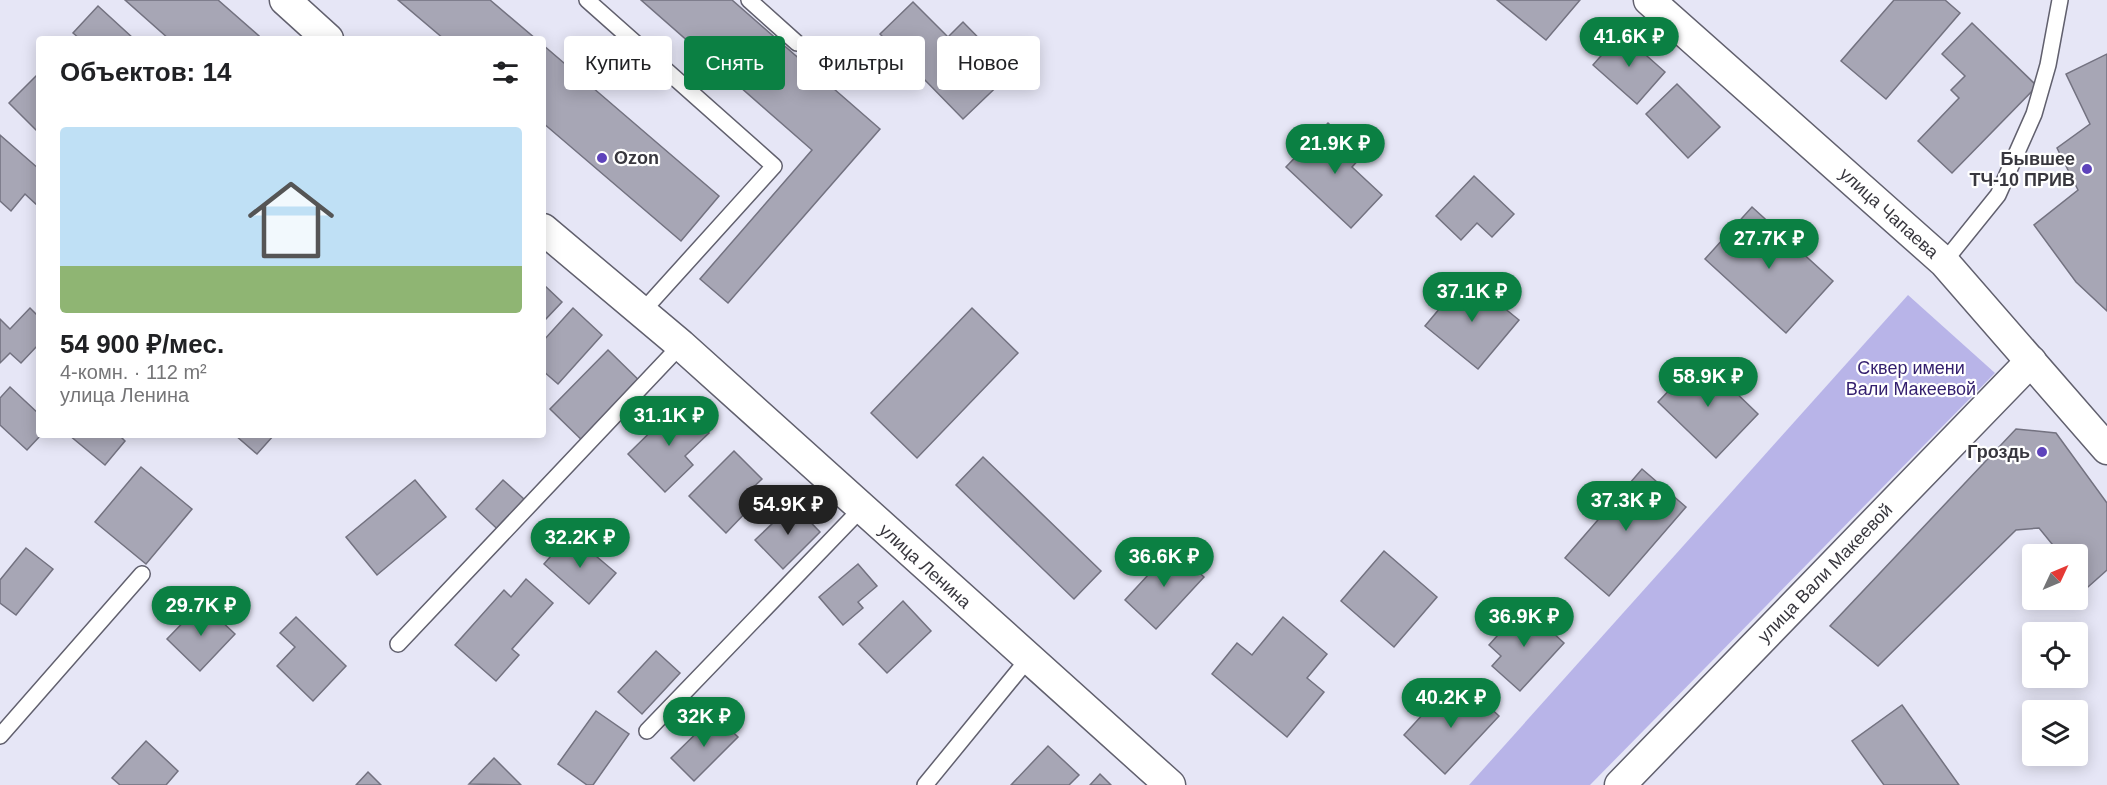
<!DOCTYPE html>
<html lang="ru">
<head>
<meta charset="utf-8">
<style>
	:root { --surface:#fff; --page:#f6f6f6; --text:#202124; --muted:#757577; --accent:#0b8043 }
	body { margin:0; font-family:Arial,sans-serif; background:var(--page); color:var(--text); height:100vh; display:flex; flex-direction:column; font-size:22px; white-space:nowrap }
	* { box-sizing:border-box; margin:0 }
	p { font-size:20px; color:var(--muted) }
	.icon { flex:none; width:33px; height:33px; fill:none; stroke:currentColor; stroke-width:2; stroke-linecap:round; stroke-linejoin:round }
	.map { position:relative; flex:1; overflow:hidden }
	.sheet { position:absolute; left:36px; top:36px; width:510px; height:402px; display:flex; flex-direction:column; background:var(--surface); border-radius:6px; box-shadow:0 3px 15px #0003 }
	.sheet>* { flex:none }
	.hud { position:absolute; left:564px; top:36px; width:570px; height:54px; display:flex; gap:12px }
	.needle { width:39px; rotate:46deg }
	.tools { position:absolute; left:2022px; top:544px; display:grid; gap:12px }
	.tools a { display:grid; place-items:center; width:66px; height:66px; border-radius:6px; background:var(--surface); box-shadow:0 3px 15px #0003; font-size:30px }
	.price { position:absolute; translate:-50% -51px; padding:0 14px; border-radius:21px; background:var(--accent); color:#fff; font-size:20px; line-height:39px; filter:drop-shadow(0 2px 3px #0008) }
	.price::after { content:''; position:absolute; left:50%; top:36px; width:18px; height:14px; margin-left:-9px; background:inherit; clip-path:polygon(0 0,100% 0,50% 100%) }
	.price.active { background:#222; color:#fff }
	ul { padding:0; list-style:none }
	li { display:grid; align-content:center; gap:12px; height:318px; padding:0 24px }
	li span { display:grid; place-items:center; height:186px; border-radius:6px; color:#555 }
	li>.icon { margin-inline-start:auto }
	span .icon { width:108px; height:108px; fill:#fffc; stroke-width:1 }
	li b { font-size:26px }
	h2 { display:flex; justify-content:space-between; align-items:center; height:72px; padding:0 24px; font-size:26px }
	.chip { padding:0 21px; border-radius:6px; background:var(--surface); box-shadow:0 3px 15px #0003; font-size:21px; line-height:54px }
	.chip.active { background:var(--accent); color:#fff }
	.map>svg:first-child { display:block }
</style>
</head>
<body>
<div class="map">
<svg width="2107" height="785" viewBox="0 0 2107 785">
	<rect width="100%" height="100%" fill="#e6e6f6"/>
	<path fill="#b8b4e8" d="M1908 295 1995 373 1590 785H1469Z"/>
	<g fill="#a7a6b5" stroke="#737280" stroke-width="1.5">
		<path d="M125 0H218L259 36 257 39H169Z"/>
		<path d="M398 0H490L536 39H444Z"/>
		<path d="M641 0H732L880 129 728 303 700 279 812 150Z"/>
		<path d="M1497 0H1580L1546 40Z"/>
		<path d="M1894 0H1945L1960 13 1886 99 1841 61Z"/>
		<path d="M913 2 948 37 963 22 1012 72 963 119 880 34Z"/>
		<path d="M98 6 134 39H80L73 33Z"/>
		<path d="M1972 23 2037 86 1952 173 1918 141 1959 98 1951 90 1965 76 1942 54Z"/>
		<path d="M1621 33 1665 72 1637 104 1593 65Z"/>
		<path d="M543 45 719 196 681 241 543 123Z"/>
		<path d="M2107 54V311L2076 282 2034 225 2078 190 2057 148 2090 124 2066 74Z"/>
		<path d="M38 74 39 75V133L9 103Z"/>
		<path d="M1677 84 1720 127 1688 158 1646 114Z"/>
		<path d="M1328 123 1363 155 1352 167 1382 195 1351 228 1286 167Z"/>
		<path d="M0 135 39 169 38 206 25 194 11 211 0 201Z"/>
		<path d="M1474 176 1514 214 1492 237 1477 223 1461 240 1436 216Z"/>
		<path d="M1752 207 1833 281 1786 333 1705 259Z"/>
		<path d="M1466 277 1519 320 1478 369 1425 326Z"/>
		<path d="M543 284 562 302 543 322Z"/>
		<path d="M30 308 39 317V344L21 363 10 353 0 363V319L10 329Z"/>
		<path d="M573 308 602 335 558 384 543 371V341Z"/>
		<path d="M972 308 1018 353 917 458 871 413Z"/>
		<path d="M608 350 649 390 591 449 550 409Z"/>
		<path d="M1700 358 1758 414 1716 458 1658 402Z"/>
		<path d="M10 387 39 414V435H41L27 450 0 425V398Z"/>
		<path d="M680 403 709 433 685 456 693 465 665 492 628 454Z"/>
		<path d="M2016 429 2056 433 2107 503V570L2088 587 2078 574V555H2061L2039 528 2016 530 1878 666 1830 626Z"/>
		<path d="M69 435H119L125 441 105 465Z"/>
		<path d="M235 435H274L257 454Z"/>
		<path d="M734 451 762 479 741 499 750 508 726 533 689 496Z"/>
		<path d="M983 457 1101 571 1074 599 956 485Z"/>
		<path d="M141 467 192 509 146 564 95 522Z"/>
		<path d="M1642 469 1686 507 1609 596 1565 558Z"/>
		<path d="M415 480 446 517 377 575 346 537Z"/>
		<path d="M503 480 535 509 508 539 476 509Z"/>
		<path d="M793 504 820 532 783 569 755 540Z"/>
		<path d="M570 534 616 573 589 604 544 564Z"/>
		<path d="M26 548 53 569 16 615 0 603V580Z"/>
		<path d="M1173 548 1204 577 1156 629 1125 600Z"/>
		<path d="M1384 551 1437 597 1394 647 1341 601Z"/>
		<path d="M858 564 877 586 858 602 863 608 843 625 819 597Z"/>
		<path d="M526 579 553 603 512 649 519 655 496 681 455 645 504 590 511 597Z"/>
		<path d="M903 601 931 631 887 673 859 644Z"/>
		<path d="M202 603 235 634 200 671 167 639Z"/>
		<path d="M1524 606 1564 643 1520 691 1492 666 1501 656 1489 645Z"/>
		<path d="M296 617 346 666 313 701 277 666 295 647 280 633Z"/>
		<path d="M1283 617 1327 654 1307 678 1324 692 1287 737 1212 674 1237 643 1252 655Z"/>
		<path d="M656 651 680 673 642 714 618 692Z"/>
		<path d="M1467 686 1499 716 1445 774 1404 735 1435 701 1445 709Z"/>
		<path d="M1902 705 1959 785H1884L1852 741Z"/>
		<path d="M596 711 629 734 593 785H587L558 764Z"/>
		<path d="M715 715 738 737 694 781 671 758Z"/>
		<path d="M146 741 178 771 166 785H120L112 778Z"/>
		<path d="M1048 746 1079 775 1069 785H1011Z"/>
		<path d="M494 758 521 785 469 784Z"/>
		<path d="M368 772 381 785H356Z"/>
		<path d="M1100 774 1111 785H1090Z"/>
	</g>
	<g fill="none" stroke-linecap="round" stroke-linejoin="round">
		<g stroke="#61606e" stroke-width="18">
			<g id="service">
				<path d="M587 0 774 166 641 313"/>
				<path d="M749 0 797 43"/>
				<path d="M1944 262 1998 195 2034 114 2048 65 2060 0"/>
				<path d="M398 644 681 345"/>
				<path d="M647 731 861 509"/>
				<path d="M0 736 142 574"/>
				<path d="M925 785 1028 659"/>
			</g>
		</g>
		<g stroke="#61606e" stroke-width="33">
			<g id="minor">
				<path d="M285 0 328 39"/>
				<path d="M1649 0 1944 262 2107 449"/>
				<path d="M543 229 681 345 1170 785"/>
				<path d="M1620 785 2031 361"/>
			</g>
		</g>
		<use href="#service" stroke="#fff" stroke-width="15"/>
		<use href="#minor" stroke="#fff" stroke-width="30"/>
	</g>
	<g fill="#5e43bb" stroke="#fff" stroke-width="2">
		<circle cx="602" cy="158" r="6"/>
		<circle cx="2087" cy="169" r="6"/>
		<circle cx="2042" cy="452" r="6"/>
	</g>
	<g text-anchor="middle" stroke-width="4.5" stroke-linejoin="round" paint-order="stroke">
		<g font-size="18" font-weight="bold" fill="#38373e" stroke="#fff" text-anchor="end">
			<text x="614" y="164" text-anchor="start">Ozon</text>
			<text x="2075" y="165">Бывшее<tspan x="2075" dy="21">ТЧ-10 ПРИВ</tspan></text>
			<text x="2030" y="458">Гроздь</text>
		</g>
		<g font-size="18" fill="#38373e" stroke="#fff">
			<text transform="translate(1889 213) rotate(42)" y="6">улица Чапаева</text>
			<text transform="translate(925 566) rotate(42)" y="6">улица Ленина</text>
			<text transform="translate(1825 573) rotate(-46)" y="6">улица Вали Макеевой</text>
		</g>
		<g font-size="18" fill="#331f6e" stroke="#fff">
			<text x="1911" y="374">Сквер имени<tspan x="1911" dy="21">Вали Макеевой</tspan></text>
		</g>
	</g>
</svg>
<div class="tools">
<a><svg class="needle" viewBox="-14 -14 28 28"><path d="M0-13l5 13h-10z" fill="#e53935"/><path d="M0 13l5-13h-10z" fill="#757577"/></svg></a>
<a><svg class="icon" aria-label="locate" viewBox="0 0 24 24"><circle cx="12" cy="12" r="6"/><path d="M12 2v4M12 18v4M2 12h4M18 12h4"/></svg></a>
<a><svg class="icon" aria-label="layers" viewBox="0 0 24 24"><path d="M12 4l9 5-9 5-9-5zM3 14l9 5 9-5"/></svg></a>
</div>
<b class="price" style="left:1629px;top:68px">41.6K ₽</b>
<b class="price" style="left:1335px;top:175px">21.9K ₽</b>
<b class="price" style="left:1769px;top:270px">27.7K ₽</b>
<b class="price" style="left:1472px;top:323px">37.1K ₽</b>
<b class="price" style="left:1708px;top:408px">58.9K ₽</b>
<b class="price" style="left:669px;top:447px">31.1K ₽</b>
<b class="price" style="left:1626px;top:532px">37.3K ₽</b>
<b class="price active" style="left:788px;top:536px">54.9K ₽</b>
<b class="price" style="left:580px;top:569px">32.2K ₽</b>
<b class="price" style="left:1164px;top:588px">36.6K ₽</b>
<b class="price" style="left:201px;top:637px">29.7K ₽</b>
<b class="price" style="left:1524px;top:648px">36.9K ₽</b>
<b class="price" style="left:1451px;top:729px">40.2K ₽</b>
<b class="price" style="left:704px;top:748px">32K ₽</b>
<div class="hud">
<a class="chip">Купить</a>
<a class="chip active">Снять</a>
<a class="chip">Фильтры</a>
<a class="chip">Новое</a>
</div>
<section class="sheet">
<h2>Объектов: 14<svg class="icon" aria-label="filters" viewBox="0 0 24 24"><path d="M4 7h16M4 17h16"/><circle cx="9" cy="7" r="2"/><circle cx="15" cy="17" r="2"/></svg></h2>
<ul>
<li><span style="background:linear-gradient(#bfe0f5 75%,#8fb573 0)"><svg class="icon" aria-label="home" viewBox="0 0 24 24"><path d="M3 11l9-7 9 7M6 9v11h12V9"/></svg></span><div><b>54 900 ₽/мес.</b><p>4-комн. · 112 m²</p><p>улица Ленина</p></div></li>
</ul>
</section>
</div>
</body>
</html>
